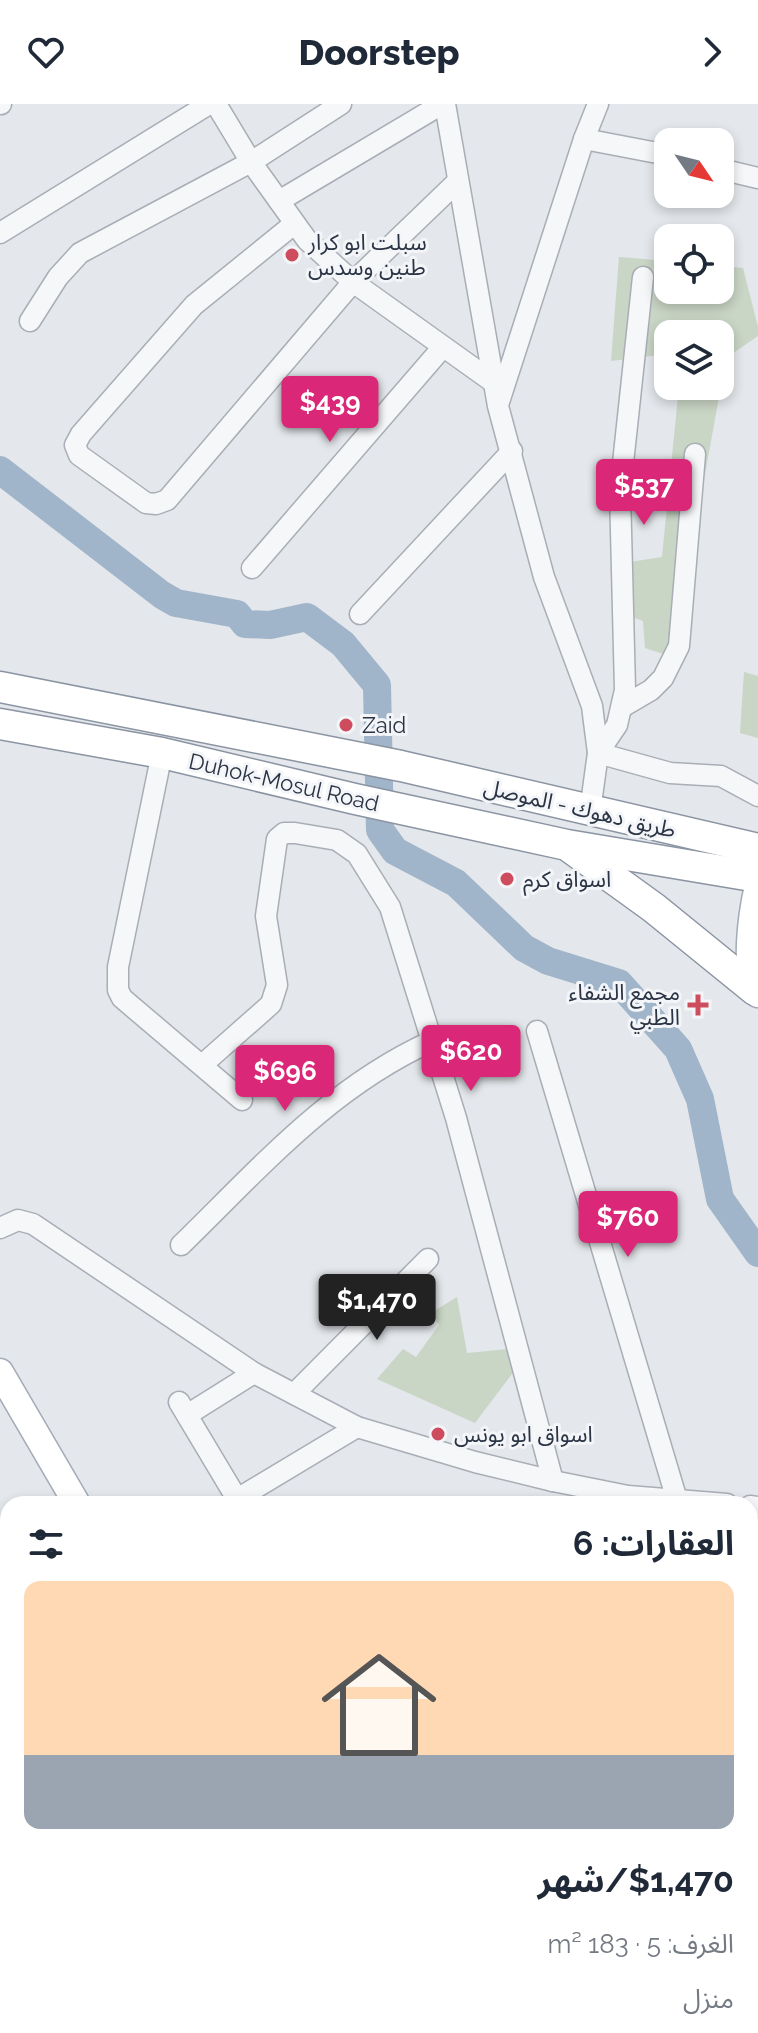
<!DOCTYPE html>
<html lang="ar">
<head>
<meta charset="utf-8">
<style>
	:root { --surface:#fff; --page:#f6f6f7; --text:#1f2937; --muted:#747a83; --line:#e0e1e3; --accent:#db2777 }
	body { margin:0; font-family:Raleway,"Noto Sans Arabic",sans-serif; background:var(--page); color:var(--text); direction:rtl; height:100vh; display:flex; flex-direction:column; font-size:30px; white-space:nowrap }
	* { box-sizing:border-box; margin:0 }
	p { font-size:26px; color:var(--muted) }
	.icon { flex:none; width:44px; height:44px; fill:none; stroke:currentColor; stroke-width:2; stroke-linecap:round; stroke-linejoin:round }
	.map { position:relative; flex:1; overflow:hidden; direction:ltr }
	.side { position:absolute; left:0px; top:1392px; width:758px; height:538px; display:flex; flex-direction:column; background:var(--surface); border-radius:24px 24px 0 0; box-shadow:0 4px 12px #0003; direction:rtl }
	.side>* { flex:none }
	.needle { width:52px; rotate:125deg }
	.tools { position:absolute; left:654px; top:24px; display:grid; gap:16px }
	.tools a { display:grid; place-items:center; width:80px; height:80px; border-radius:16px; background:var(--surface); box-shadow:0 4px 12px #0003; font-size:40px }
	.price { position:absolute; translate:-50% -68px; padding:0 18px; border-radius:8px; background:var(--accent); color:#fff; font-size:26px; line-height:52px; filter:drop-shadow(0 2px 4px #0008) }
	.price::after { content:''; position:absolute; left:50%; top:48px; width:24px; height:18px; margin-left:-12px; background:inherit; clip-path:polygon(0 0,100% 0,50% 100%) }
	.price.selected { background:#222; color:#fff }
	ul { padding:0; list-style:none }
	li { display:grid; align-content:center; gap:16px; height:424px; padding:0 24px }
	li+li { border-top:2px solid var(--line) }
	li span { display:grid; place-items:center; height:248px; border-radius:16px; color:#555 }
	li>.icon { margin-inline-start:auto }
	span .icon { width:144px; height:144px; fill:#fffc; stroke-width:1 }
	li b { font-size:34px }
	h2 { display:flex; justify-content:space-between; align-items:center; height:96px; padding:0 24px; font-size:34px }
	header { display:flex; justify-content:space-between; align-items:center; height:104px; padding:0 24px; background:var(--surface); font-size:36px; font-weight:800 }
	.map>svg:first-child { display:block }
</style>
</head>
<body>
<header><svg class="icon" aria-label="forward" viewBox="0 0 24 24"><path d="M9 5l7 7-7 7"/></svg>Doorstep<svg class="icon" aria-label="heart" viewBox="0 0 24 24"><path d="M12 20l-8-8c-3-5 5-10 8-4 3-6 11-1 8 4z"/></svg></header>
<div class="map">
<svg width="758" height="1929" viewBox="0 0 758 1929">
	<rect width="100%" height="100%" fill="#e4e7eb"/>
	<g fill="#c9d5c5">
		<path d="M619 153 668 157V186H720V162L743 164 758 223V232L726 254 672 553 645 544 643 517 629 512 630 458 662 453 679 282H720V230H668V250L611 257Z"/>
		<path d="M744 568 758 572V634L740 629Z"/>
		<path d="M457 1193 467 1249 508 1245 521 1258 475 1319 377 1275 403 1245 416 1253 439 1221 431 1209Z"/>
		<path d="M750 1428H758V1654L750 1656Z"/>
	</g>
	<g fill="none" stroke-linecap="round" stroke-linejoin="round">
		<path stroke="#a0b4ca" stroke-width="28" d="M0 366 162 491 176 499 237 510 245 520 270 521 307 513 343 540 377 581 380 726 395 747 456 779 524 844 548 857 619 879 678 945 700 995 720 1095 758 1149"/>
		<g stroke="#a9aeb6" stroke-width="23">
			<g id="minor">
				<path d="M0 0H1"/>
				<path d="M216 0 251 58 307 136 353 178 493 278"/>
				<path d="M445 0 498 302 544 473 592 602 598 649 590 707"/>
				<path d="M584 35 668 51"/>
				<path d="M720 65 758 74"/>
				<path d="M279 97 442 0"/>
				<path d="M294 120 194 201 81 330 75 341 79 351 146 399 156 400 167 396 353 178 458 77"/>
				<path d="M0 129 209 0"/>
				<path d="M643 173 620 387 625 586 617 621 598 649 670 669 721 672 758 692"/>
				<path d="M30 217 58 173 80 149 251 58 341 0"/>
				<path d="M499 298 584 35 598 0"/>
				<path d="M252 464 442 244"/>
				<path d="M360 510 512 347"/>
				<path d="M622 603 651 586 663 574 679 542 695 350"/>
				<path d="M162 649 118 863V886L122 894 242 996"/>
				<path d="M537 927 677 1396"/>
				<path d="M202 961 271 900 277 881 266 812 277 735 284 729H295L337 736 357 750 390 803 456 1014 553 1377"/>
				<path d="M0 1124 18 1116 33 1120 254 1269 357 1323 475 1358 553 1377 628 1392 727 1400"/>
				<path d="M181 1141C260 1064 330 983 432 937"/>
				<path d="M294 1290 428 1155"/>
				<path d="M179 1298 240 1400"/>
				<path d="M187 1311 254 1269"/>
				<path d="M237 1395 357 1323"/>
				<path d="M750 1402 758 1403"/>
				<path d="M0 1523 8 1528"/>
				<path d="M2 1668 8 1659"/>
				<path d="M750 1722 758 1719"/>
				<path d="M0 1795 8 1799"/>
				<path d="M750 1884 758 1881"/>
				<path d="M0 1899 8 1887"/>
				<path d="M695 1922 698 1929"/>
				<path d="M114 1929 119 1922"/>
				<path d="M268 1929 272 1922"/>
			</g>
		</g>
		<g stroke="#a3abb7" stroke-width="29">
			<g id="major">
				<path d="M758 782C752 808 743 866 758 890"/>
				<path d="M0 1268 77 1400"/>
				<path d="M432 1922 437 1929"/>
			</g>
		</g>
		<g stroke="#8b94a2" stroke-width="33">
			<g id="highway">
				<path d="M0 583 401 662 758 745"/>
				<path d="M0 620 162 649 355 695 567 741 758 773"/>
				<path d="M571 744 654 804 755 886"/>
			</g>
		</g>
		<use href="#minor" stroke="#f6f7f9" stroke-width="20"/>
		<use href="#major" stroke="#fff" stroke-width="26"/>
		<use href="#highway" stroke="#fff" stroke-width="30"/>
	</g>
	<g fill="#cd4c5e" stroke="#f3f5f8" stroke-width="3">
		<circle cx="292" cy="151" r="8"/>
		<circle cx="346" cy="621" r="8"/>
		<circle cx="507" cy="775" r="8"/>
		<path d="M694 889h8v8h8v8h-8v8h-8v-8h-8v-8h8z"/>
		<circle cx="438" cy="1330" r="8"/>
	</g>
	<g text-anchor="middle" stroke-width="6" stroke-linejoin="round" paint-order="stroke">
		<g font-size="22" fill="#2b3444" stroke="#f3f5f8" text-anchor="start">
			<text x="308" y="146">سبلت ابو كرار<tspan x="308" dy="25">طنين وسدس</tspan></text>
			<text x="362" y="629">Zaid</text>
			<text x="523" y="783">اسواق كرم</text>
			<text x="680" y="896" text-anchor="end">مجمع الشفاء<tspan x="680" dy="25">الطبي</tspan></text>
			<text x="454" y="1338">اسواق ابو يونس</text>
		</g>
		<g font-size="22" fill="#2b3444" stroke="#f3f5f8">
			<text transform="translate(284 678) rotate(13)" y="8">Duhok-Mosul Road</text>
			<text transform="translate(580 704) rotate(13)" y="8">طريق دهوك - الموصل</text>
		</g>
	</g>
</svg>
<div class="tools">
<a><svg class="needle" viewBox="-14 -14 28 28"><path d="M0-13l5 13h-10z" fill="#e53935"/><path d="M0 13l5-13h-10z" fill="#747a83"/></svg></a>
<a><svg class="icon" aria-label="locate" viewBox="0 0 24 24"><circle cx="12" cy="12" r="6"/><path d="M12 2v4M12 18v4M2 12h4M18 12h4"/></svg></a>
<a><svg class="icon" aria-label="layers" viewBox="0 0 24 24"><path d="M12 4l9 5-9 5-9-5zM3 14l9 5 9-5"/></svg></a>
</div>
<b class="price" style="left:330px;top:340px">$439</b>
<b class="price" style="left:644px;top:423px">$537</b>
<b class="price" style="left:471px;top:989px">$620</b>
<b class="price" style="left:285px;top:1009px">$696</b>
<b class="price" style="left:628px;top:1155px">$760</b>
<b class="price selected" style="left:377px;top:1238px">$1,470</b>
<section class="side">
<h2>العقارات: 6<svg class="icon" aria-label="filters" viewBox="0 0 24 24"><path d="M4 7h16M4 17h16"/><circle cx="9" cy="7" r="2"/><circle cx="15" cy="17" r="2"/></svg></h2>
<ul>
<li><span style="background:linear-gradient(#ffd9b3 70%,#9aa5b1 0)"><svg class="icon" aria-label="home" viewBox="0 0 24 24"><path d="M3 11l9-7 9 7M6 9v11h12V9"/></svg></span><div><b>$1,470/شهر</b><p>الغرف: 5 · 183 m²</p><p>منزل</p></div></li>
</ul>
</section>
</div>
</body>
</html>
